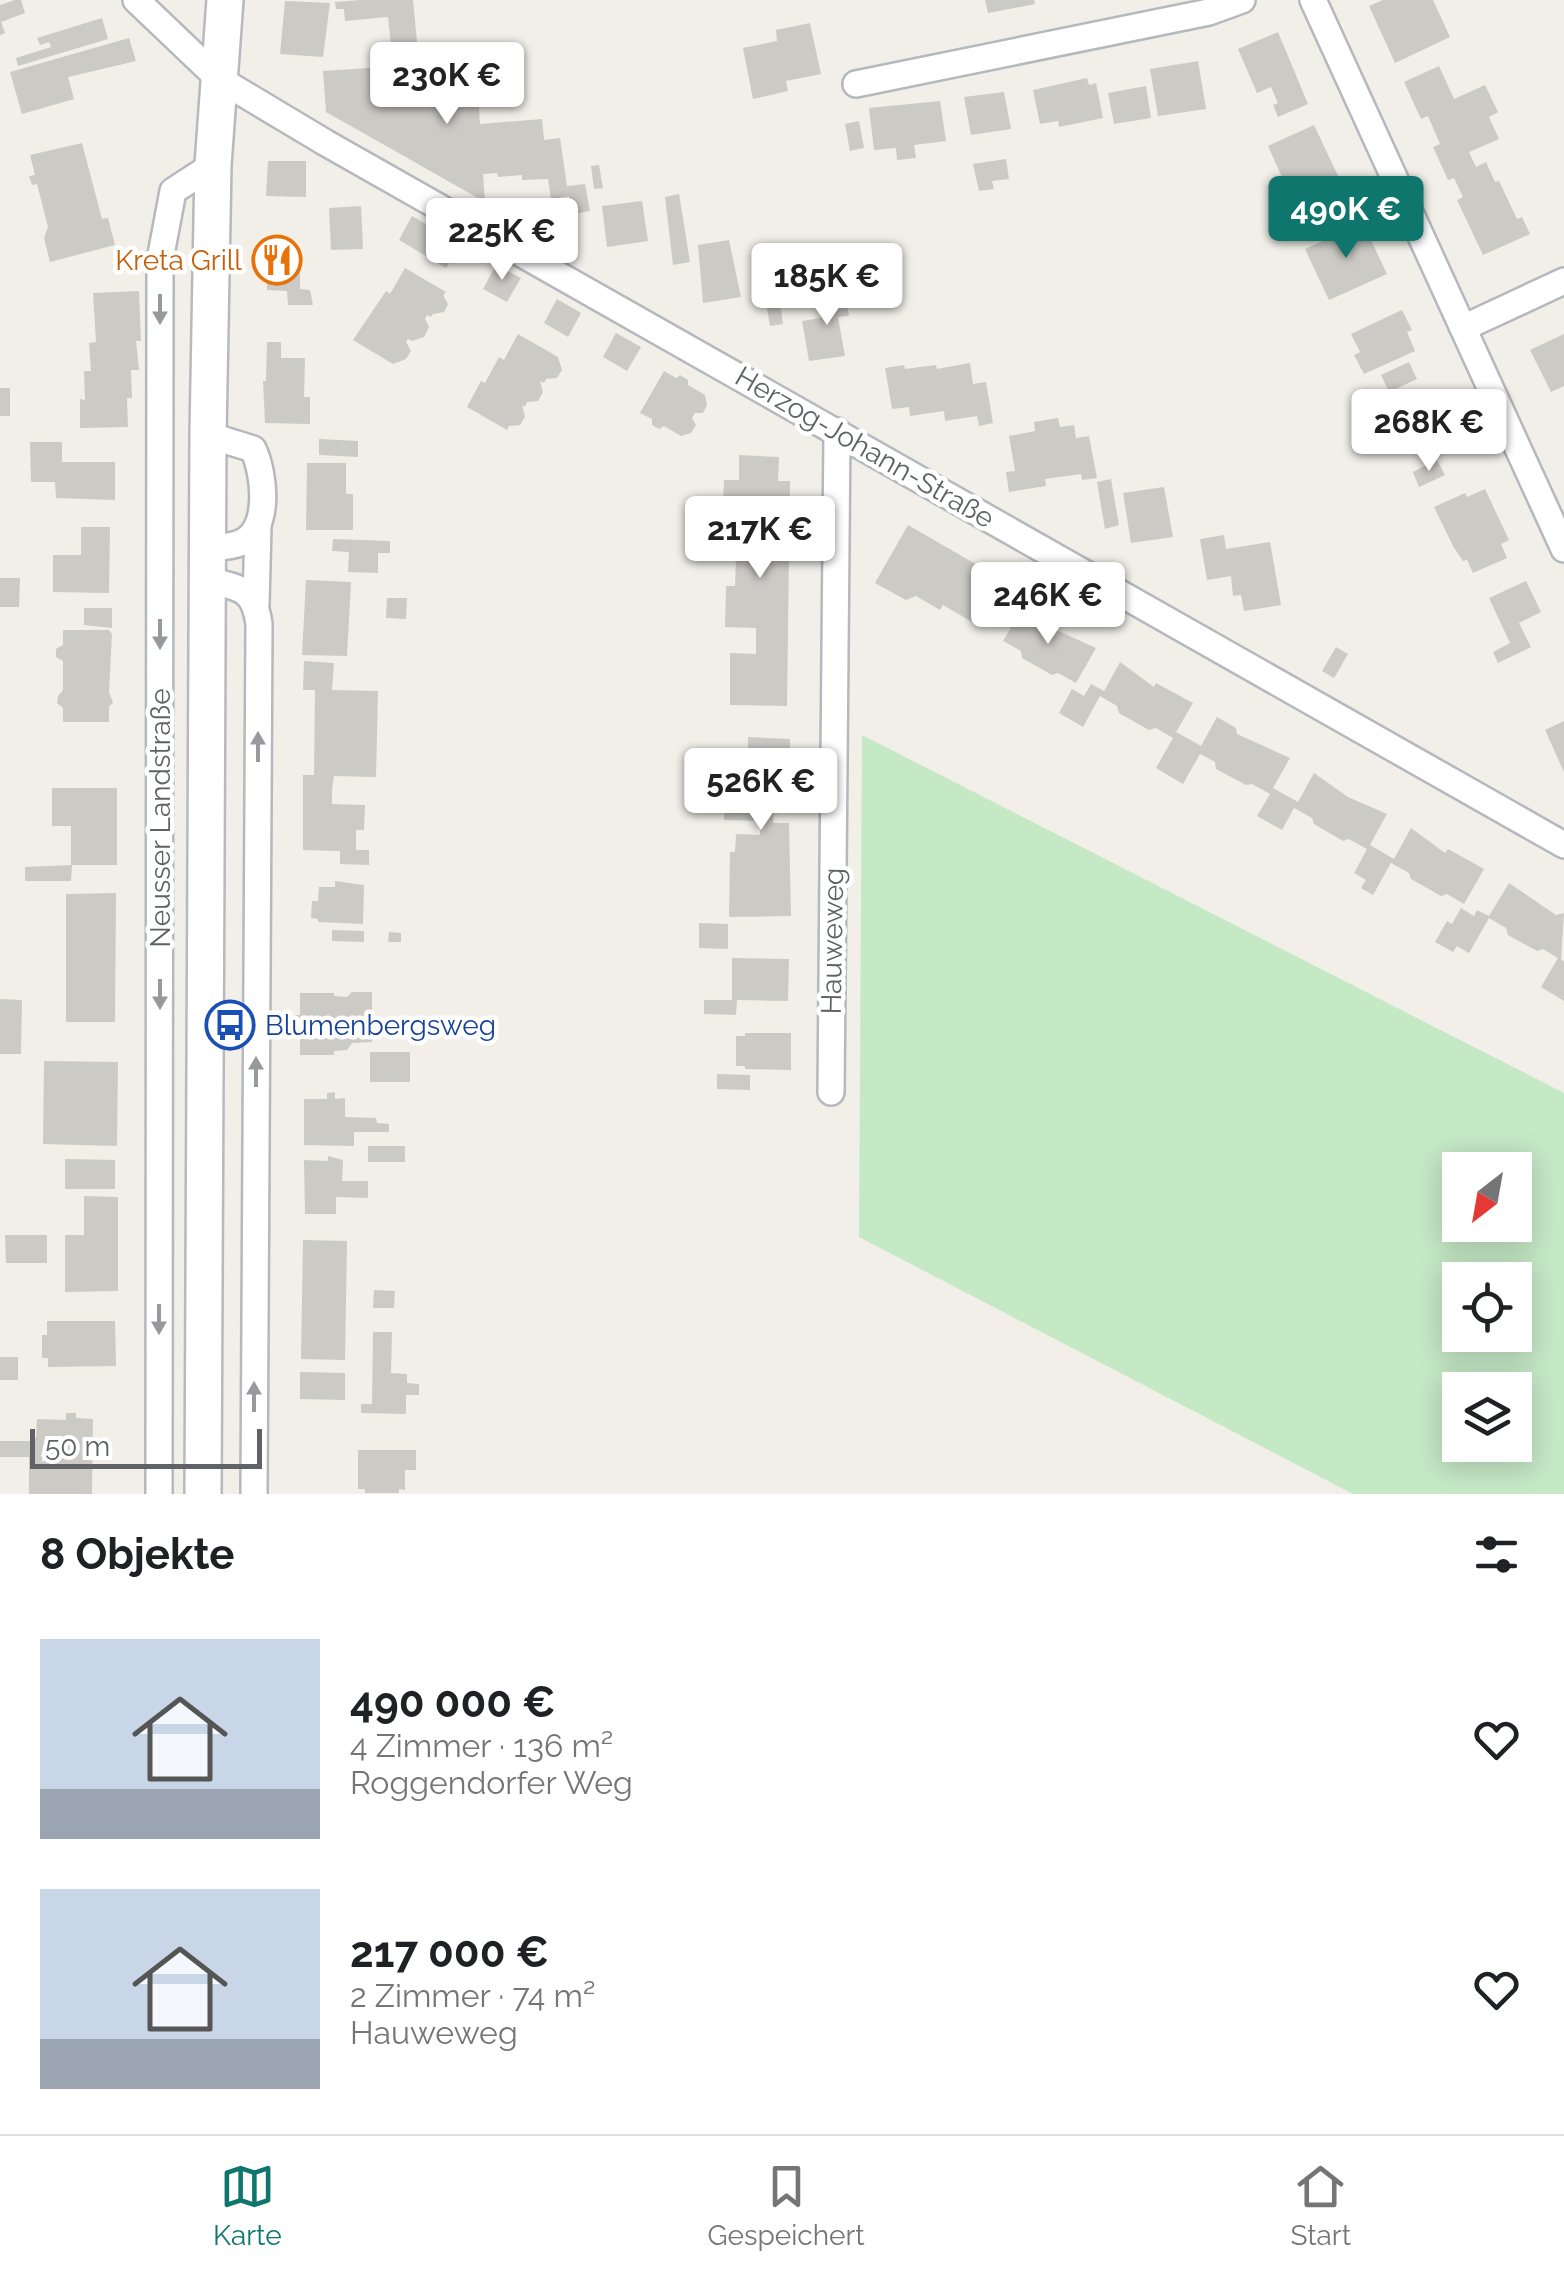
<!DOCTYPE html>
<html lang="de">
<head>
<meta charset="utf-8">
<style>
	:root { --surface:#fff; --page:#f6f6f6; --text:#202124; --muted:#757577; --line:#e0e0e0; --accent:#0f766e }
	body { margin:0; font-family:Raleway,sans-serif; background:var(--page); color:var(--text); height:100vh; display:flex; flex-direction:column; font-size:38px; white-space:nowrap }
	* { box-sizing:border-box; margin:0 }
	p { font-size:32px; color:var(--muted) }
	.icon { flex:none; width:55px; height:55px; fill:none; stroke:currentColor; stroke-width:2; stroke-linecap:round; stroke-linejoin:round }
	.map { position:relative; height:1494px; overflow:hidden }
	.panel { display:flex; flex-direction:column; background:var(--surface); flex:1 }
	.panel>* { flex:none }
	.needle { width:65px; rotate:211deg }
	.buttons { position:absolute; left:1442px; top:1152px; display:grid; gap:20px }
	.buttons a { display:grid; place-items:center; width:90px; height:90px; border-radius:0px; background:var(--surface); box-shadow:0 5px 25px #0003; font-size:50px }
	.scale { position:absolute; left:30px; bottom:25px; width:232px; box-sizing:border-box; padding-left:10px; border:5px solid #5f6368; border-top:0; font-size:28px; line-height:35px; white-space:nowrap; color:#5f6368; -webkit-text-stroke:8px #fff; paint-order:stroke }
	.price { position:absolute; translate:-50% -85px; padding:0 22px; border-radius:10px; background:#fff; color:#222; font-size:32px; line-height:65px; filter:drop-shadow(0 2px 5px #0008) }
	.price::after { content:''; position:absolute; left:50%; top:60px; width:30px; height:22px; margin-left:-15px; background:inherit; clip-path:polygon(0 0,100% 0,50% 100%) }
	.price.on { background:var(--accent); color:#fff }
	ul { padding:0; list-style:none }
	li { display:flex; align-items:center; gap:30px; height:250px; padding:0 40px }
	li span { display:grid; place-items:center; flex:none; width:280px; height:200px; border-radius:0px; color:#555 }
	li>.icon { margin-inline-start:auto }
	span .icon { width:120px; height:120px; fill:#fffc; stroke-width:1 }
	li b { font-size:42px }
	h2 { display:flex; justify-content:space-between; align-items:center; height:120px; padding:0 40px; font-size:42px }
	.tab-bar { display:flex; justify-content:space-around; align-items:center; height:140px; border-top:2px solid var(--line); background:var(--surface); font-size:28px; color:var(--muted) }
	.tab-bar a { display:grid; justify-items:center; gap:5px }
	.tab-bar .on { color:var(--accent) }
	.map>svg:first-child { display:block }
</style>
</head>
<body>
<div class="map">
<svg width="1564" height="1494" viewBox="0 0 1564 1494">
	<rect width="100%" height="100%" fill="#f1efe8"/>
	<path fill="#c5e8c5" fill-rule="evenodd" d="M862 735 1564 1093V1494H1353L859 1237ZM1460 1170H1515V1225H1460ZM1460 1280H1515V1335H1460ZM1460 1390H1515V1445H1460Z"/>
	<g fill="#cccac5">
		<path d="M15 0H21L25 13 1 22 5 33 0 35V5Z"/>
		<path d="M360 0H413L419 63 393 64 388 17 345 21 344 9H336L335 2Z"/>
		<path d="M985 0H1034L1035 4 988 13Z"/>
		<path d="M1383 0H1433L1450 37 1395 63 1369 6Z"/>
		<path d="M285 1 330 3 323 57 280 54Z"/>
		<path d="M102 18 108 39 18 66 16 58 51 47 49 42 40 45 37 38Z"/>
		<path d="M810 23 821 74 786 81 788 91 753 99 743 48 777 41 776 30Z"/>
		<path d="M1278 32 1308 104 1278 117 1273 105 1278 103 1271 87 1257 93 1238 49Z"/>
		<path d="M129 38 136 61 68 77 74 99 22 114 10 72Z"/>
		<path d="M476 61 480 124 542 119 544 140 560 138 567 186 585 184 590 211 572 214 569 196 551 199 548 179 522 180V175L498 177 497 173 483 174 485 202 326 112 323 71Z"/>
		<path d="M1198 61 1206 109 1158 116 1150 69Z"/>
		<path d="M1439 66 1454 99 1485 85 1498 112 1489 117 1499 139 1469 152 1476 167 1486 162 1495 182 1499 181 1517 219 1522 217 1530 234 1483 255 1457 200 1463 197 1454 178 1448 180 1433 147 1440 144 1428 116 1421 119 1404 82Z"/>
		<path d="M1087 78 1089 85 1096 83 1103 118 1059 127 1058 121 1040 124 1033 90Z"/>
		<path d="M1146 86 1151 118 1114 124 1108 93Z"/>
		<path d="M1004 92 1011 129 971 135 964 97Z"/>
		<path d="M940 101 946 141 914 145 916 158 897 160 896 148 874 150 869 108Z"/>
		<path d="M859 121 864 148 850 151 845 124Z"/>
		<path d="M1314 125 1339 178 1292 199 1268 146Z"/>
		<path d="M82 143 102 219 108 218 115 245 50 262 44 238 48 227 37 184 32 185 29 176 35 175 30 155Z"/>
		<path d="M1006 159 1009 179 992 181 994 189 979 191 973 164Z"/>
		<path d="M268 161H306V197L266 196Z"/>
		<path d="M599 165 603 188 594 189 591 166Z"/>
		<path d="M679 194 690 262 673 265 665 197Z"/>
		<path d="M642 201 648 241 607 247 602 206Z"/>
		<path d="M361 206 363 249 331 250 329 208Z"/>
		<path d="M412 216 460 244 446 268 399 240Z"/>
		<path d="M1363 223 1387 274 1329 300 1305 249Z"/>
		<path d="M729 240 741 297 703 303 698 245Z"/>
		<path d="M268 249 300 250V289L310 290 313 305H288L287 291 267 290V279H263V260H267Z"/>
		<path d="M496 265 521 278 507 302 483 289Z"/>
		<path d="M405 268 446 292 443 295 448 304 444 312 433 314 431 317 427 315 425 319 429 327 424 337 412 341 408 339 406 342 411 351 406 359 393 364 353 340 386 291 390 294Z"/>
		<path d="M778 288 783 324 770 326 764 290Z"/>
		<path d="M845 290 849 316 838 317 845 356 809 361 802 321 821 318 817 295Z"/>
		<path d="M139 291 141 341H136L139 370H131L132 398H127L128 427 80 428V399L85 400 84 371H91L89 343 96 342 93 293Z"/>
		<path d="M557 299 581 313 568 337 544 323Z"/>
		<path d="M1402 310 1412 330 1407 332 1415 351 1364 374 1354 355 1360 352 1351 334Z"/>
		<path d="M616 333 641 347 627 371 603 357Z"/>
		<path d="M518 334 558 357 562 370 557 378 546 379 544 383 540 381 543 392 538 401 527 402 525 407 522 405 525 417 520 425 509 426 507 430 467 407 481 381 485 383 499 357 504 360Z"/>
		<path d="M1564 334V386L1551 392 1530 350Z"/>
		<path d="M267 342H281V358H305L304 397H310V424L265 423 263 381H266Z"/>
		<path d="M1409 362 1417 379 1389 392 1381 375Z"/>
		<path d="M970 363 973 384 986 382 993 423 979 426 977 416 945 421 944 411 910 416 909 407 892 409 885 368 904 365 905 369 936 365 937 369Z"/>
		<path d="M664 371 676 378 680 375 688 380V385L705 395 707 405 703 413H695L692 418 696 425 691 433 681 436 664 426 659 429 652 425V419L640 413Z"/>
		<rect x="0" y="388" width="10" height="28"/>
		<path d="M1444 399 1460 433 1425 450 1409 416Z"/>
		<path d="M1058 418 1060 427 1074 425 1076 438 1089 436 1097 478 1082 480 1081 474 1045 479 1046 486 1009 492 1006 472 1015 471 1009 436 1035 431 1034 422Z"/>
		<path d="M319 439 358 441V457L319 455Z"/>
		<path d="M30 442H62V462H115V500L56 498 55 482H31Z"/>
		<path d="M739 455 779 457 778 481H790L787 706 730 705V653L756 654V628L725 627 726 586H735L738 506H723L724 480H739Z"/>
		<path d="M1437 460 1445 475 1419 487 1413 472Z"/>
		<path d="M307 463H346V494H353V530H306Z"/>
		<path d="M1111 479 1119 525 1105 529 1097 482Z"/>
		<path d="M1164 487 1173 537 1131 543 1123 493Z"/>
		<path d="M1485 489 1509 540 1501 544 1507 558 1473 573 1467 560 1463 561 1453 546 1434 507 1465 493 1467 497Z"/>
		<path d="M908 525 1005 581 979 626 943 605 940 610 916 596 906 600 875 583Z"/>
		<path d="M81 527H110L109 593 53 592V555H81Z"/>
		<path d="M1224 535 1226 549 1270 542 1281 605 1244 611 1241 595 1233 596 1231 576 1207 580 1200 539Z"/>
		<path d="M333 539 390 541V553H378V573L348 572 349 552 332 551Z"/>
		<path d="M0 578H20L19 607H0Z"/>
		<path d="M306 580 351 582 347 656 302 655Z"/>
		<path d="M1526 581 1541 612 1519 623 1531 647 1498 663 1493 652 1510 643 1489 598Z"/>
		<path d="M387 598H407L406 619 386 618Z"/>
		<path d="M1023 607 1042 617 1043 624 1096 648 1076 683 1058 673 1052 675 1022 658 1021 651 1003 641Z"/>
		<path d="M84 608H112V628L84 625Z"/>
		<path d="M63 630H109L112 634 109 692 113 703 109 706V722H63V708L57 703 58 696 63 690V661L56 657V649L63 645Z"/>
		<path d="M1336 647 1348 654 1334 678 1322 671Z"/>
		<path d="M304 661 334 663 332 690 378 691 376 777 334 776 332 790V804L365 805 364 830H356V850H369V865L340 864V851L303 850V775H314L315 690H303Z"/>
		<path d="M1120 662 1154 687 1156 683 1193 703 1176 732 1189 739 1201 746 1217 717 1236 728 1237 734 1290 758 1273 788 1298 802 1314 773 1348 797 1387 814 1370 845 1394 859 1411 828 1445 853 1448 849 1484 869 1464 904 1447 894 1441 896 1411 879 1409 873 1391 863 1373 895 1361 888 1366 880 1354 873 1367 849 1349 839 1343 841 1314 824 1312 818 1294 808 1282 830 1257 816 1270 794 1252 784 1246 785 1216 769 1215 762 1200 754 1183 784 1156 768 1173 738 1156 728 1149 730 1119 713 1117 706 1100 696 1083 727 1059 713 1072 689 1084 696 1091 684 1104 691Z"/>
		<path d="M1564 721V772L1545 730Z"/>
		<path d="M748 737 790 739V752L796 753 798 759V773L796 779H789L788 793H774L773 823H789L791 916 729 917 730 852H735L736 834 760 835V821L724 820 725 806 712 805V790L747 792Z"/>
		<path d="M52 788H117V865H71V826H52Z"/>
		<path d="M72 865 71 881H25V867Z"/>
		<path d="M335 881 364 885 363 924 318 922V919L311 918 312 901H318L319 887H335Z"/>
		<path d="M1509 883 1556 915 1564 913 1561 960 1564 961V1001L1541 987 1558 958 1543 949 1537 951 1508 935 1506 928 1489 918 1469 953 1457 946 1453 952 1435 942 1447 921 1452 924 1461 908 1474 916 1477 910 1489 916Z"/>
		<path d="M116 893 115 1022H66V894Z"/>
		<path d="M699 923 728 924V949L699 948Z"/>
		<path d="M332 930 364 931V942L332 941Z"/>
		<path d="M389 932 401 933V942H388Z"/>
		<path d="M732 958 789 959 788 1001 737 1000 736 1015 704 1014V1000H732Z"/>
		<path d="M352 992H372V1042L352 1043 347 1050 334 1051V1055H300V1032H295V1015H300V993H334V996L347 997Z"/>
		<path d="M0 999 22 1000 21 1054H0Z"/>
		<path d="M745 1033H791V1070L745 1069V1066H736V1036H745Z"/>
		<rect x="370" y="1052" width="40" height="30"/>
		<path d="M44 1061 118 1062 117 1146 43 1144Z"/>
		<path d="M717 1074 750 1075V1090L717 1089Z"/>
		<path d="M335 1092V1099L345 1098V1117L376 1118 377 1123 389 1124V1132H354V1146L304 1145V1099H327V1093Z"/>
		<rect x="368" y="1146" width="37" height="16"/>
		<path d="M328 1156 343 1160 342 1181H368V1198L336 1197V1214H305L304 1160 328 1161Z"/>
		<path d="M65 1159 115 1160V1189H65Z"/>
		<path d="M84 1196 118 1197V1291L65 1292V1235H84Z"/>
		<path d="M5 1235H47V1263H6Z"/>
		<path d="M303 1240 347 1241 345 1360 301 1359Z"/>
		<path d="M374 1290 395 1291 394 1308H373Z"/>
		<path d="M47 1321H115L116 1366 48 1367V1358H42V1335H47Z"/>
		<path d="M373 1332H392L391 1373 407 1374V1383L419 1384V1395H406V1414L361 1413V1404H372Z"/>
		<rect x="0" y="1357" width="18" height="23"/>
		<path d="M300 1372 345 1373V1400L300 1399Z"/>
		<path d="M66 1413H76V1418L93 1419 92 1494H29V1457H0V1441H31V1438H36L37 1419 66 1420Z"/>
		<path d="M358 1450H416V1470H405V1490L399 1489V1493H365V1489H358Z"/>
	</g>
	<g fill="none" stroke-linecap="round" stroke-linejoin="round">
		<g stroke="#b5b8bc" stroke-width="30">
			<g id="street">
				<path d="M136 0 219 79 326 143 1564 845"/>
				<path d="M1313 0 1564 549"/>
				<path d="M856 84 1209 12 1242 0"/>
				<path d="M1463 328 1564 281"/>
				<path d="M208 548C217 547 231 547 240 543 271 531 265 474 253 449L208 435"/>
				<path d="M207 580C239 588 254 587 259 624L254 1494"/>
				<path d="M256 604 258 526"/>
				<path d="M831 1092 837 431"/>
				<path d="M159 1494 160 260 173 191 213 165"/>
			</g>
		</g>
		<g stroke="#b6babf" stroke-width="40">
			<path id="secondary" d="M203 1494 208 435 213 165 225 0"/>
		</g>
		<use href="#street" stroke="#fff" stroke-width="25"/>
		<use href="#secondary" stroke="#fff" stroke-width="35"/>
	</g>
	<defs><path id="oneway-solid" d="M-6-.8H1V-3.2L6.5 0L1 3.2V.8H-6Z" transform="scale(2.5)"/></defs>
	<g fill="#979a9d">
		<use href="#oneway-solid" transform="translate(160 309) rotate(90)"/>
		<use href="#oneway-solid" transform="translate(160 634) rotate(90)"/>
		<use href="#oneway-solid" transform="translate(258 747) rotate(-90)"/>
		<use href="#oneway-solid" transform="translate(160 994) rotate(90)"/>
		<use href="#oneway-solid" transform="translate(256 1072) rotate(-90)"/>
		<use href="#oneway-solid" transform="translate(159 1319) rotate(90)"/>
		<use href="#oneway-solid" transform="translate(254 1397) rotate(-90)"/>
	</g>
	<defs>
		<g id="restaurant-ring" transform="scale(2.5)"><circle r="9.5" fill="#fff" stroke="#e8710a" stroke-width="1.5"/><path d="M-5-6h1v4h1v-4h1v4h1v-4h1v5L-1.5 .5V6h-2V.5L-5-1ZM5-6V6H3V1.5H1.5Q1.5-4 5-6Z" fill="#e8710a"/></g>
		<g id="bus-ring" transform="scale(2.5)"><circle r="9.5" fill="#fff" stroke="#1a4fb4" stroke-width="1.5"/><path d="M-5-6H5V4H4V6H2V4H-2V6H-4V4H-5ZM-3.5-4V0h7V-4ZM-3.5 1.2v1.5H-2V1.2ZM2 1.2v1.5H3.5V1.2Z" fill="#1a4fb4"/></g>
	</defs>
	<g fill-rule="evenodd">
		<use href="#restaurant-ring" x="277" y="260"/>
		<use href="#bus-ring" x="230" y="1025"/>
	</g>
	<g text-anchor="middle" stroke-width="9" stroke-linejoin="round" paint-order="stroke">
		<g font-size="28" fill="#c56008" stroke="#fff" text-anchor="end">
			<text x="242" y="270">Kreta Grill</text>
		</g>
		<g font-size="28" fill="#5f6368" stroke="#fff">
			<text transform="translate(865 447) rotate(30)" y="10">Herzog-Johann-Straße</text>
			<text transform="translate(160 818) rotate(-90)" y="10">Neusser Landstraße</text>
			<text transform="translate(832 941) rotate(-89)" y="10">Hauweweg</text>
		</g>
		<g font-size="28" fill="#164399" stroke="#fff" text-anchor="start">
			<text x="265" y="1035">Blumenbergsweg</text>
		</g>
	</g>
</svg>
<div class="buttons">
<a><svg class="needle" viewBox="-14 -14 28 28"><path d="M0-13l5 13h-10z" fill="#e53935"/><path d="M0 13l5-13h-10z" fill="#757577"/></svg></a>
<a><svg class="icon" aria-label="locate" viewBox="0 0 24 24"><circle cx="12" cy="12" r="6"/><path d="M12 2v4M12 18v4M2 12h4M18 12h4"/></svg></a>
<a><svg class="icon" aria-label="layers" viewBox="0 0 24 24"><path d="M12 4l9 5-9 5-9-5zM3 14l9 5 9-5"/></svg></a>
</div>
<div class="scale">50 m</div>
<b class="price" style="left:447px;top:127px">230K €</b>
<b class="price on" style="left:1346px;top:261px">490K €</b>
<b class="price" style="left:502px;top:283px">225K €</b>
<b class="price" style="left:827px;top:328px">185K €</b>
<b class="price" style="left:1429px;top:474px">268K €</b>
<b class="price" style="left:760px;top:581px">217K €</b>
<b class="price" style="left:1048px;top:647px">246K €</b>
<b class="price" style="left:761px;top:833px">526K €</b>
</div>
<section class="panel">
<h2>8 Objekte<svg class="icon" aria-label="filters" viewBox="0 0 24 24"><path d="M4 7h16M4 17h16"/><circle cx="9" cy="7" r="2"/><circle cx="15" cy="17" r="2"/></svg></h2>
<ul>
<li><span style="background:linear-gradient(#c9d6e8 75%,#9aa5b1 0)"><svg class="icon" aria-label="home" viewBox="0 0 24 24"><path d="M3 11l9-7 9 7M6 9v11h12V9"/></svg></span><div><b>490 000 €</b><p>4 Zimmer · 136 m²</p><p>Roggendorfer Weg</p></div><svg class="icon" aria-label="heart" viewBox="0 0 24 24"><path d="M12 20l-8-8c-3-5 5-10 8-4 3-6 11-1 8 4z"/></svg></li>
<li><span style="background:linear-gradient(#c9d6e8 75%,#9aa5b1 0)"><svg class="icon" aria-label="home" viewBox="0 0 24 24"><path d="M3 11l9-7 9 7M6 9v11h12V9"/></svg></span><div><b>217 000 €</b><p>2 Zimmer · 74 m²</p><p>Hauweweg</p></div><svg class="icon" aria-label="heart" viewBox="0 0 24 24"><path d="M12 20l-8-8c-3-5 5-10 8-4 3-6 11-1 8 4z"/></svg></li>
</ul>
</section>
<nav class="tab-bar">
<a class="on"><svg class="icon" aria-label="map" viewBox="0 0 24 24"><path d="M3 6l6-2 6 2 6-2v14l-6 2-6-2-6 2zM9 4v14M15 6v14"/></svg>Karte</a>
<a><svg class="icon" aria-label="saved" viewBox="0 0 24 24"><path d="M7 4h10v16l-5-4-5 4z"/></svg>Gespeichert</a>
<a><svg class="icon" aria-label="home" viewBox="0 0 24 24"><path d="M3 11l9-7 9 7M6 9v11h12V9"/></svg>Start</a>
</nav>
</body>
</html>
